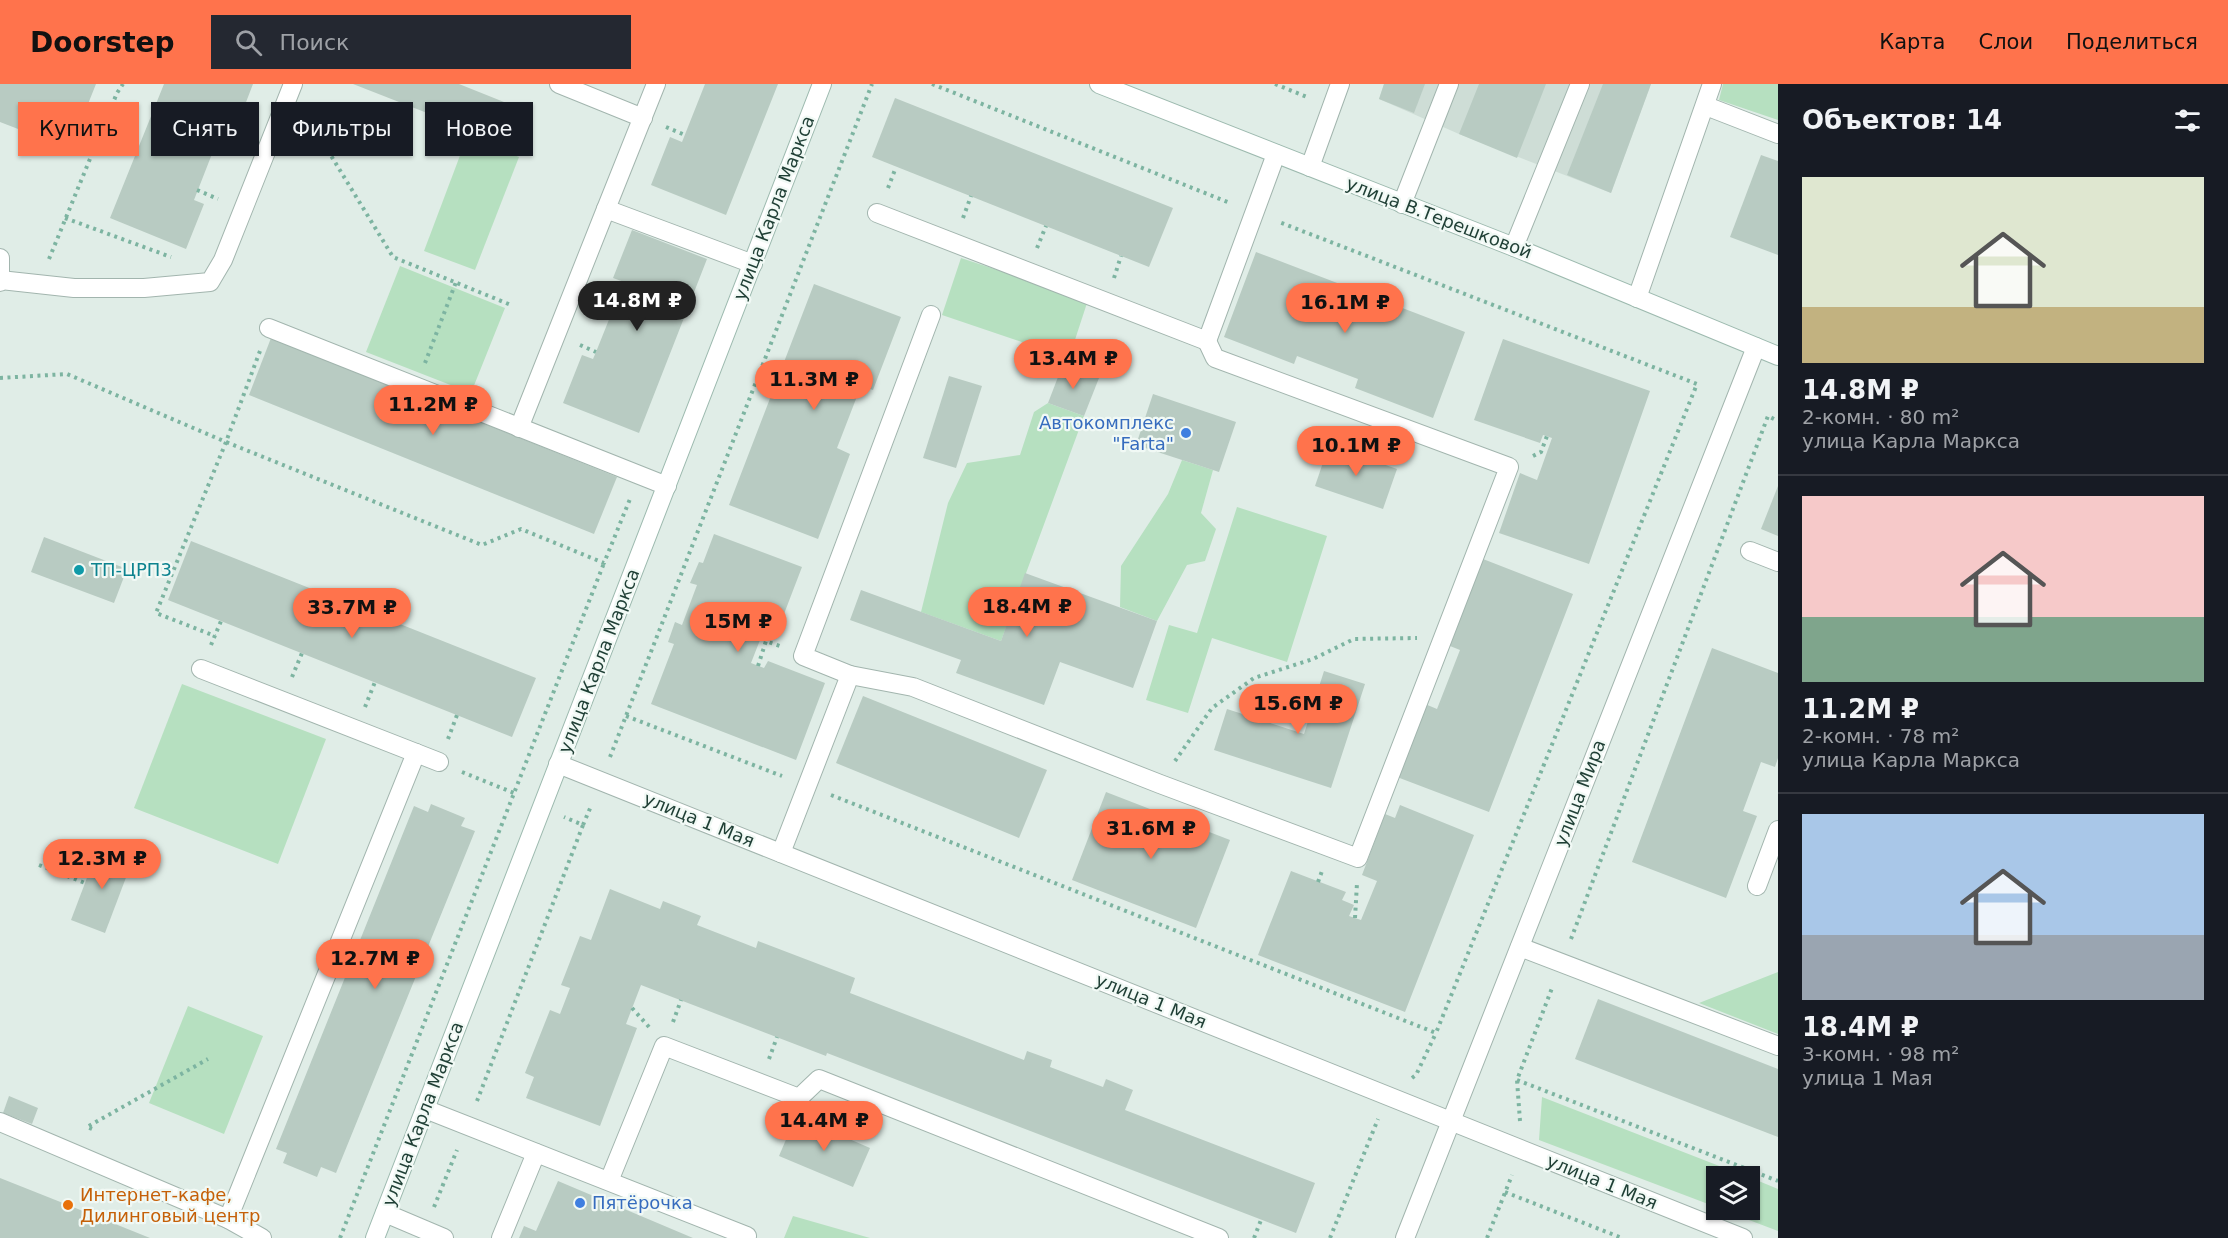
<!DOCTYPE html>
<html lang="ru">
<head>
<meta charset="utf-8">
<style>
	:root { --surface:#171b24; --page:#242831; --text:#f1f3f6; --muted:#9ea1a6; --line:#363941; --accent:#ff734c }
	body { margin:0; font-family:"DejaVu Sans",sans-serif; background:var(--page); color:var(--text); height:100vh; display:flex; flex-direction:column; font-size:22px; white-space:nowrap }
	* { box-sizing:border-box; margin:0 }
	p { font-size:20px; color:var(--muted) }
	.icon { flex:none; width:33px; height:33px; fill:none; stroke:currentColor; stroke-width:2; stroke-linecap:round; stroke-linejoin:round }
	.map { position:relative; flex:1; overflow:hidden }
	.details { display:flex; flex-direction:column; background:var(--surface); width:450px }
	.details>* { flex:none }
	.top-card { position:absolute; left:18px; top:18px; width:570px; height:54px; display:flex; gap:12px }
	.buttons { position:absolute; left:1706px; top:1082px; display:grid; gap:12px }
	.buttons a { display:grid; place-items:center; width:54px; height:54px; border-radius:0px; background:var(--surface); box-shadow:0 2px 4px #0004; font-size:30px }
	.price { position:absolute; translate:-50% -51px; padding:0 14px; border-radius:21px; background:var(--accent); color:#111; font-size:20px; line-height:39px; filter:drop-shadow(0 2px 3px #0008) }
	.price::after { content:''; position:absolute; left:50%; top:36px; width:18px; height:14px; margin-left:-9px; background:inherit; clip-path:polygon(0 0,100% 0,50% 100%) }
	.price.active { background:#222; color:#fff }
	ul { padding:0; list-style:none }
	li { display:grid; align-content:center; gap:12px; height:318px; padding:0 24px }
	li+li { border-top:2px solid var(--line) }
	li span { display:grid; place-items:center; height:186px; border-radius:0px; color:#555 }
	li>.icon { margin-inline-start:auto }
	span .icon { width:108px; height:108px; fill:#fffc; stroke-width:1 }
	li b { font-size:26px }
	h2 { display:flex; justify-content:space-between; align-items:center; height:72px; padding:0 24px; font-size:26px }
	.tag { padding:0 21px; border-radius:0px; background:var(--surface); box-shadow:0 2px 4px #0004; font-size:21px; line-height:54px }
	.tag.active { background:var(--accent); color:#111 }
	header { display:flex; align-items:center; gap:36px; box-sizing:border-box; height:84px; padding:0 30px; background:var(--accent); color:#111 }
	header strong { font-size:28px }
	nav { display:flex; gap:33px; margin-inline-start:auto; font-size:21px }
	.search { width:420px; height:54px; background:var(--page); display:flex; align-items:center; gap:15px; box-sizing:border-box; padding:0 21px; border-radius:0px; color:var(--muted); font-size:22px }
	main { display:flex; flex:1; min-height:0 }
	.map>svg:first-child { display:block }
</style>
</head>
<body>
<header>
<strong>Doorstep</strong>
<div class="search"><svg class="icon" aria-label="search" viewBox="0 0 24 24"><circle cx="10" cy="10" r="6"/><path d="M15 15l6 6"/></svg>Поиск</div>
<nav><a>Карта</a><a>Слои</a><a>Поделиться</a></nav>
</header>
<main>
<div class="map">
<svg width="1778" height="1154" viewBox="0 0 1778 1154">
	<rect width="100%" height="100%" fill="#e0ede7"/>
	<path fill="#ceddd6" d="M1384 0H1651L1611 109 1459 50 1379 15Z"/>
	<g fill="#b6e0c0">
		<path d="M1723 0H1778V36L1719 16Z"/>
		<path d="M467 53 519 73 475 186 424 167Z"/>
		<path d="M961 174 1088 216 1069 274 942 231Z"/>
		<path d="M400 182 505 224 471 309 366 268Z"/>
		<path d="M1048 319 1084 332 1001 557 921 528 948 419 967 379 1020 371 1034 328Z"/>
		<path d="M1182 376 1213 386 1201 429 1216 445 1205 477 1187 481 1157 537 1120 523 1121 482 1168 410Z"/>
		<path d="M1237 423 1327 452 1287 578 1212 554 1188 629 1146 616 1169 541 1197 549Z"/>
		<path d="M182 600 326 655 278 780 134 724Z"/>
		<path d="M1778 888V950L1699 919Z"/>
		<path d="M188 922 263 952 224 1050 149 1019Z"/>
		<path d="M1542 1013 1745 1092H1716V1123L1539 1056Z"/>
		<path d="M1749 1093 1778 1105V1147L1720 1125H1749Z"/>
		<path d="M793 1132 870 1154H784Z"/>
	</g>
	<g fill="#b8cbc2">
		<path d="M0 0H96L70 65 0 38Z"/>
		<path d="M164 0H253L238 39 226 34 194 116 204 120 186 165 110 134Z"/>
		<path d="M353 0H459L504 18 491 54Z"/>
		<path d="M705 0H778L726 131 651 101 670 53 682 58Z"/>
		<path d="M1384 0H1425L1414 29 1379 15Z"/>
		<path d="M1479 0H1546L1517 74 1459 50Z"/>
		<path d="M1603 0H1651L1611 109 1567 91Z"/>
		<path d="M895 14 1173 124 1149 183 872 73Z"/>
		<path d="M1761 71 1778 77V171L1730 153Z"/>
		<path d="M632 146 707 175 639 349 563 319 582 271 593 275 596 268 624 198 613 194Z"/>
		<path d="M1256 168 1465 248 1433 334 1355 304 1358 295 1297 272 1294 280 1224 253Z"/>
		<path d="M814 200 901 233 873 306 861 302 837 364 850 370 818 455 729 421Z"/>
		<path d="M271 254 617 393 594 450 249 311Z"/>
		<path d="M1503 255 1650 307 1589 480 1499 449 1520 389 1537 396 1552 354 1543 351 1540 359 1474 336Z"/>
		<path d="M1063 280 1099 294 1084 332 1048 319Z"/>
		<path d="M949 292 982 302 956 384 923 374Z"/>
		<path d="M1153 310 1236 338 1219 388 1136 361Z"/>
		<path d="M1329 361 1397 385 1383 425 1315 402Z"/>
		<path d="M1778 402V452L1761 445Z"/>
		<path d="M714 450 802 483 779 543 767 538 751 579 764 584 768 577 825 599 796 676 651 620 674 560 668 558 675 538 682 541 697 501 690 499 699 478 703 479Z"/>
		<path d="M44 453 127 485 114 519 31 488Z"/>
		<path d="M191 457 536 594 512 653 168 516Z"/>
		<path d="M1483 475 1573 510 1489 728 1397 693 1425 620 1437 625 1460 566 1450 562Z"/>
		<path d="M1025 489 1157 537 1133 604 1060 578 1044 621 956 589 961 576 850 536 861 506 1001 557Z"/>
		<path d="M1712 564 1778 589V674L1775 683 1761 678 1743 727 1757 732 1726 814 1632 778Z"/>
		<path d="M1324 587 1365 600 1331 704 1214 666 1227 625 1304 650Z"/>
		<path d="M863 612 1047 686 1019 754 836 679Z"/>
		<path d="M1106 708 1230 756 1196 844 1072 796Z"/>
		<path d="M431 720 465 734 461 742 475 747 336 1089 321 1083 317 1093 283 1079 287 1069 276 1065 414 722 428 728Z"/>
		<path d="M1400 721 1474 751 1405 928 1258 871 1291 787 1346 808 1342 816 1354 821 1349 832 1361 836 1377 797 1362 791 1385 730 1395 734Z"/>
		<path d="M99 762 133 775 105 849 71 836Z"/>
		<path d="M610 805 660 825 663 817 701 832 697 841 756 864 758 857 855 894 850 909 1024 976 1027 967 1052 976 1050 983 1103 1003 1106 995 1133 1006 1125 1026 1315 1099 1296 1149 827 969 826 972 641 901 626 940 637 944 600 1042 526 1014 534 993 525 989 550 926 560 930 570 904 561 901 580 852 591 856Z"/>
		<path d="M1598 915 1778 985V1053L1575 975Z"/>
		<path d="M9 1012 38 1024 32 1040 3 1029Z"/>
		<path d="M796 1032 870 1064 853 1103 779 1072Z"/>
		<path d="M0 1094 68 1121 150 1154H0Z"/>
		<path d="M558 1097 693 1154H519L524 1142 536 1147Z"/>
	</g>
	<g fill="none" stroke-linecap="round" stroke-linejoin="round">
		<g stroke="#a2b5ae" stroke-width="20">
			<g id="service">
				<path d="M559 0 643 34"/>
				<path d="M1706 22 1778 50"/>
				<path d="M1310 83 1340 0"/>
				<path d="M1402 120 1449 0"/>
				<path d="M606 125 656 0"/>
				<path d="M877 129 1207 257 1276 70"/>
				<path d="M1514 163 1580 0"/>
				<path d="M0 196 74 204H144L210 198 223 176 293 0"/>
				<path d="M1637 214 1712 0"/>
				<path d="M269 244 667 402"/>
				<path d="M519 344 606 125 753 180"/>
				<path d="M1750 467 1778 478"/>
				<path d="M201 585 416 669 228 1135"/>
				<path d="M850 591 913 603 1160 700 1358 774 1509 383 1215 274 1207 257"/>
				<path d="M416 669 439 678"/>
				<path d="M781 769 850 591 803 572 931 231"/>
				<path d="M1757 802 1778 746"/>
				<path d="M1520 863 1778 962"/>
				<path d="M425 1025 747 1152 746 1154"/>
				<path d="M0 1038 228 1135 262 1154"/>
				<path d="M609 1097 664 962 799 1014 819 995 1219 1154"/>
				<path d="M385 1129 444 1154"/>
				<path d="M501 1154 536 1069"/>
			</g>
		</g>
		<g stroke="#a2b5ae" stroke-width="20">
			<g id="minor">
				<path d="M0 174V198"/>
				<path d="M558 680 1743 1154"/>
				<path d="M1405 1154 1756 263"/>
			</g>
		</g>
		<g stroke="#9dbaaf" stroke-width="20">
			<g id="secondary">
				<path d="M1099 0 1514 163 1778 272"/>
				<path d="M375 1154 822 0"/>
			</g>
		</g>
		<g stroke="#7db4a1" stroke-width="4" stroke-dasharray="3 4.5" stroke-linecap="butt">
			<path d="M932 0 1230 119"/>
			<path d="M1275 0 1307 13"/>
			<path d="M308 34 393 173 511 221"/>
			<path d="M666 43 685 51"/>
			<path d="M221 47 243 55"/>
			<path d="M888 104 896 83"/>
			<path d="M197 106 218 115"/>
			<path d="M65 134 171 173"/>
			<path d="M963 134 971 112"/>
			<path d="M1037 164 1046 142"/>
			<path d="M49 175 117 9 123 0"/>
			<path d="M1114 194 1121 172"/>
			<path d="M603 203 619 209"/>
			<path d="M580 261 596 268"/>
			<path d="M260 267 226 358 482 461 521 445 604 479 630 415"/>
			<path d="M425 279 456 198"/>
			<path d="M0 294 67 290 226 358 156 529 215 552"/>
			<path d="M1533 372 1541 368 1547 352"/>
			<path d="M211 561 221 537"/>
			<path d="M758 582 766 557 780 562"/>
			<path d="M292 593 302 569"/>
			<path d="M365 623 375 598"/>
			<path d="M626 632 782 692"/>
			<path d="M448 655 457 631"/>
			<path d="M610 673 872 0"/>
			<path d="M1175 677 1212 624 1254 594 1313 575 1354 555 1417 554"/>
			<path d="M462 688 514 709"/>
			<path d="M831 711 1436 949 1697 300 1279 138"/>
			<path d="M583 741 591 722"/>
			<path d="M39 781 85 799"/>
			<path d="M1318 798 1322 787"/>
			<path d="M1355 834 1357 799"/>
			<path d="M1571 855 1768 332 1778 337"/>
			<path d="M632 924 649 943"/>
			<path d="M673 938 681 916"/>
			<path d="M769 975 777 953"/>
			<path d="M1412 994 1416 991 1436 949"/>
			<path d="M1517 996 1778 1097"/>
			<path d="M477 1017 583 741 564 733"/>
			<path d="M1520 1037 1517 996 1552 904"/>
			<path d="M92 1045 87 1043 208 975"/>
			<path d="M1505 1108 1622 1154"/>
			<path d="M434 1123 457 1066"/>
			<path d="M340 1154 604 479"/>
			<path d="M1254 1154 1261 1136"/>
			<path d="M1330 1154 1378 1035"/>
			<path d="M1487 1154 1512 1091"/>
		</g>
		<use href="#service" stroke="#fff" stroke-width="18"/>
		<use href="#minor" stroke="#fff" stroke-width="18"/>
		<use href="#secondary" stroke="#fff" stroke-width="18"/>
	</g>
	<g fill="#3f7fe0" stroke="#f1f9f5" stroke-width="2">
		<circle cx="1186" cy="349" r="6"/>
		<circle cx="580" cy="1119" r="6"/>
	</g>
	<circle fill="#0f9aa8" stroke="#f1f9f5" stroke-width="2" cx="79" cy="486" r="6"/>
	<circle fill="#e8710a" stroke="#f1f9f5" stroke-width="2" cx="68" cy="1121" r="6"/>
	<g text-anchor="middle" stroke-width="4.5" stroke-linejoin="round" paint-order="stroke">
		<g font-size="18" fill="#1f3f35" stroke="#f1f9f5">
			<text transform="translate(774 124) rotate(-69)" y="6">улица Карла Маркса</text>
			<text transform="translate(1439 134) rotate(21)" y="6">улица В.Терешковой</text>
			<text transform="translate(599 577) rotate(-69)" y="6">улица Карла Маркса</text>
			<text transform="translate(1580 709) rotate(-69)" y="6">улица Мира</text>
			<text transform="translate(699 736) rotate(22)" y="6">улица 1 Мая</text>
			<text transform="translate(1151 917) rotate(22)" y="6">улица 1 Мая</text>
			<text transform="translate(423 1030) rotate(-69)" y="6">улица Карла Маркса</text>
			<text transform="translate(1602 1098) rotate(22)" y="6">улица 1 Мая</text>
		</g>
		<g font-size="18" fill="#366cbe" stroke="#f1f9f5" text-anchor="end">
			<text x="1174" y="345">Автокомплекс<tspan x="1174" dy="21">"Farta"</tspan></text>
			<text x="592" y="1125" text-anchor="start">Пятёрочка</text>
		</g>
		<g font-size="18" fill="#0d838f" stroke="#f1f9f5" text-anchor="start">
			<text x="91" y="492">ТП-ЦРП3</text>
		</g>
		<g font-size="18" fill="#c56008" stroke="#f1f9f5" text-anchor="start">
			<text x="80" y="1117">Интернет-кафе,<tspan x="80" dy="21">Дилинговый центр</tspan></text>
		</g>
	</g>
</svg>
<div class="buttons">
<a><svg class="icon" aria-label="layers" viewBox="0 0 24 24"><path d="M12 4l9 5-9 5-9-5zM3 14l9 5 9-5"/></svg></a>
</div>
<b class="price active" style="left:637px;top:248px">14.8M ₽</b>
<b class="price" style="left:1345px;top:250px">16.1M ₽</b>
<b class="price" style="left:1073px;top:306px">13.4M ₽</b>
<b class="price" style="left:814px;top:327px">11.3M ₽</b>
<b class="price" style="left:433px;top:352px">11.2M ₽</b>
<b class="price" style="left:1356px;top:393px">10.1M ₽</b>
<b class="price" style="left:1027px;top:554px">18.4M ₽</b>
<b class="price" style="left:352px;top:555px">33.7M ₽</b>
<b class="price" style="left:738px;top:569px">15M ₽</b>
<b class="price" style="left:1298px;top:651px">15.6M ₽</b>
<b class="price" style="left:1151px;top:776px">31.6M ₽</b>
<b class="price" style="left:102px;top:806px">12.3M ₽</b>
<b class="price" style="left:375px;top:906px">12.7M ₽</b>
<b class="price" style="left:824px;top:1068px">14.4M ₽</b>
<div class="top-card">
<a class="tag active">Купить</a>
<a class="tag">Снять</a>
<a class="tag">Фильтры</a>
<a class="tag">Новое</a>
</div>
</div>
<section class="details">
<h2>Объектов: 14<svg class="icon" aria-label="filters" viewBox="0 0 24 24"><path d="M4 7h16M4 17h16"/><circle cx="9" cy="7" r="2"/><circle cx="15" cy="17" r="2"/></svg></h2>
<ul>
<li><span style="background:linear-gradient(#dfe7d0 70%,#c2b280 0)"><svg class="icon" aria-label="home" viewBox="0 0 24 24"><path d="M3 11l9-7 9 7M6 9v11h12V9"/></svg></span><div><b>14.8M ₽</b><p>2-комн. · 80 m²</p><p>улица Карла Маркса</p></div></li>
<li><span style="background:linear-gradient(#f6c9c9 65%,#7fa58c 0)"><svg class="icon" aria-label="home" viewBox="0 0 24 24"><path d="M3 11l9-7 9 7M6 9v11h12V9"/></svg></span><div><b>11.2M ₽</b><p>2-комн. · 78 m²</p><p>улица Карла Маркса</p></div></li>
<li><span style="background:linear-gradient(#a9c7e8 65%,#9aa5b1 0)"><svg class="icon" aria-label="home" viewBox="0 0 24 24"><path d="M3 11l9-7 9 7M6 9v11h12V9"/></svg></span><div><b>18.4M ₽</b><p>3-комн. · 98 m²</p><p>улица 1 Мая</p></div></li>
</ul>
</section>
</main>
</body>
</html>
